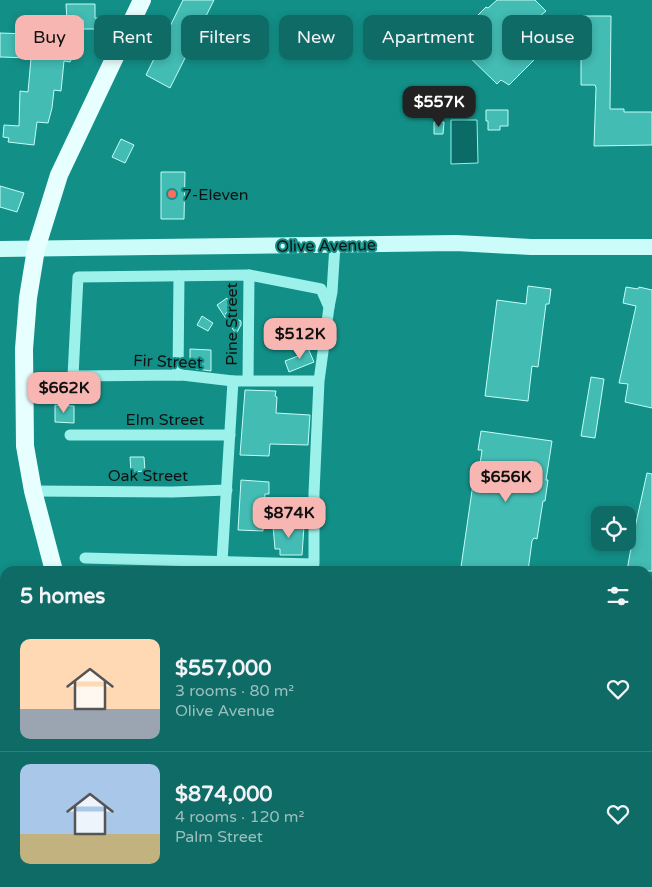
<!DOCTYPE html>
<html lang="en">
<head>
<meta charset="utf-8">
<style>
	:root { --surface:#0e6b65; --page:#17706b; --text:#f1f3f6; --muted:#9bbfbf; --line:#2e7e79; --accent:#f7b6b1 }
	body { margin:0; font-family:"Varela Round",sans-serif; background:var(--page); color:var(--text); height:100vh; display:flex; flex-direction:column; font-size:19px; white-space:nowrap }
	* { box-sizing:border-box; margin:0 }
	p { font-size:16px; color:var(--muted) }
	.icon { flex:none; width:28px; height:28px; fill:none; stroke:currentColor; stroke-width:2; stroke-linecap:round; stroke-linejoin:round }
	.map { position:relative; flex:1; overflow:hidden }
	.side { position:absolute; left:0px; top:566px; width:652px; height:321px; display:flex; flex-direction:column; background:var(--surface); border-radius:15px 15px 0 0; box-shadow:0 2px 8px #0003 }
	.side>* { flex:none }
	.top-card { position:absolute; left:15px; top:15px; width:622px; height:45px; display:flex; gap:10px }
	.controls { position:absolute; left:591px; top:506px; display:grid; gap:10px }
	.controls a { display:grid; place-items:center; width:45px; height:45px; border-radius:10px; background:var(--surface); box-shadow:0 2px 8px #0003; font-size:25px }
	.price { position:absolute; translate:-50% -42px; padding:0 11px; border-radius:10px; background:var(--accent); color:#111; font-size:16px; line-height:32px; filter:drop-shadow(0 1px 2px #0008) }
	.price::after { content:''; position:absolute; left:50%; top:30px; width:15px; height:11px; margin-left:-8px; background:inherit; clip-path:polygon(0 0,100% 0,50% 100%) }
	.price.current { background:#222; color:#fff }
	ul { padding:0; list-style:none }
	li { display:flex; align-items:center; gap:15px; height:125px; padding:0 20px }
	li+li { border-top:1px solid var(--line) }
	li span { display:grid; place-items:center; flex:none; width:140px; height:100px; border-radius:10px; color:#555 }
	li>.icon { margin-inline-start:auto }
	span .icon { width:60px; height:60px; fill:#fffc; stroke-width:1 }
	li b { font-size:21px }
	h2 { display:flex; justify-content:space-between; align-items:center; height:60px; padding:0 20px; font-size:21px }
	.chip { padding:0 18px; border-radius:10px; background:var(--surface); box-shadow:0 2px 8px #0003; font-size:18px; line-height:45px }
	.chip.current { background:var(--accent); color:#111 }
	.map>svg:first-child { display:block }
</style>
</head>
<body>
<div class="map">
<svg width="652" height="887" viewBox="0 0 652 887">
	<rect width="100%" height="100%" fill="#128f87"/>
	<path fill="#0b6b66" stroke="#8df5ec" d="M451 120H477L478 163 451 164Z"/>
	<g fill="#43bcb3" stroke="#c3fdf8">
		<path d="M183 0H214L170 88 146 75Z"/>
		<path d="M497 0H535L546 11 540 16 553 29 532 50 538 56 509 85 501 80 497 84 456 44 460 39 457 36 486 7 488 8Z"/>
		<path d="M66 4H95V18H98V29H83V20L67 21Z"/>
		<path d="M581 16H611L610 109H624V112H652V145L594 146 596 88 595 85H581Z"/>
		<path d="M0 33 28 34 27 38H32L31 48 76 50 70 62 64 61 61 91 54 90 52 108 48 123 37 122 34 145 8 142 9 138 3 137 4 125 19 126 20 91 28 92 31 58 0 57Z"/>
		<path d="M486 110H508V126H500V130H488V121H486Z"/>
		<path d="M434 122H444L443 134H434Z"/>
		<path d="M121 139 134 145 125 163 112 157Z"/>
		<path d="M161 172H185L184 219H161Z"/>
		<path d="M0 186 24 193 17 212 0 207Z"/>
		<path d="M528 286 551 289 549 304H546L538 367 532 366 528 401 485 396 497 300 526 304Z"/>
		<path d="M626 287 638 289 639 287 652 290V408L625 402 628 384 619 383 636 306 623 303Z"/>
		<path d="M227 298 233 308 225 314 241 321V325L236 334 217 305Z"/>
		<path d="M202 316 213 323 208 331 197 325Z"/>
		<path d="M307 346 314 362 289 372 285 361 298 356 295 351Z"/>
		<path d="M190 349 211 350V371L190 368Z"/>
		<path d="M591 377 604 379 595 438 581 436Z"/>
		<path d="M245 390 276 391 275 396 277 397 276 413 310 415 308 445 270 444 269 456 240 455Z"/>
		<path d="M55 405 74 406V423L55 422Z"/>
		<path d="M481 431 552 441 546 480H548L545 501H543L537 539 534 538 532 541 528 571H469L463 570 464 567H461L475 470 479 471 482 450H478Z"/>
		<path d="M130 457H144L145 471 131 472Z"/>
		<path d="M647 473 652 474V571H628L627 570 634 532Z"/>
		<path d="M241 480 269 482V494H265L263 531 238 530Z"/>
		<path d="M273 525 304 526 302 555H280V549H275Z"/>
	</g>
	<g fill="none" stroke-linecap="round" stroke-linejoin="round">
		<g stroke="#9cf2eb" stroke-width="11">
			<path d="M329 307 332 292 335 245"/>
			<path d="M178 375 179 276"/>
			<path d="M248 380 249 275"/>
			<path d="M70 435H230"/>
			<path d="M33 491 172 492 227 490"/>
			<path d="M85 558 314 564V493L319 381 329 307 321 289 249 275 78 277 73 376 182 375 233 381H319"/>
			<path d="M222 562 233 381"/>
			<path d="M0 743 5 741"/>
			<path d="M0 861 5 860"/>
			<path d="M574 887 576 882"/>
		</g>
		<path stroke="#cbfcf9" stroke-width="16" d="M0 249 456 243 531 247H652"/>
		<g stroke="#e7ffff" stroke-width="18">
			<path d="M54 571 33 491 25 446 24 349 28 298 36 249 59 175 142 0"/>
			<path d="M135 882 136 887"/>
		</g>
	</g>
	<circle fill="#ff6b5d" stroke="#128f87" stroke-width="2" cx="172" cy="194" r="5"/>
	<g text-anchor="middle" stroke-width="4" stroke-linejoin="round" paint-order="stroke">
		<g font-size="16" fill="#111" stroke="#128f87" text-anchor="start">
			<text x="182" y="200">7-Eleven</text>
		</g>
		<g font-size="16" fill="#111" stroke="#128f87">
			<text transform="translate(326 245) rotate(-1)" y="6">Olive Avenue</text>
			<text transform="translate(231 324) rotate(-90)" y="6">Pine Street</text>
			<text transform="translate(168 361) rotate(2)" y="6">Fir Street</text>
			<text x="165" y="425">Elm Street</text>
			<text x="148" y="481">Oak Street</text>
		</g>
	</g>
</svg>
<div class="controls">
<a><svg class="icon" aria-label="locate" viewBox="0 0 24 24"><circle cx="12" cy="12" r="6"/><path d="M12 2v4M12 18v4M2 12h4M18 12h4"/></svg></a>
</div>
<b class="price current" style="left:439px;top:128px">$557K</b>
<b class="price" style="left:300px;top:360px">$512K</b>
<b class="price" style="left:64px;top:414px">$662K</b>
<b class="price" style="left:506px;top:503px">$656K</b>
<b class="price" style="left:289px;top:539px">$874K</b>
<div class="top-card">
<a class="chip current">Buy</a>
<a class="chip">Rent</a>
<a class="chip">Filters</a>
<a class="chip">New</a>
<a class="chip">Apartment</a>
<a class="chip">House</a>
</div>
<section class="side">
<h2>5 homes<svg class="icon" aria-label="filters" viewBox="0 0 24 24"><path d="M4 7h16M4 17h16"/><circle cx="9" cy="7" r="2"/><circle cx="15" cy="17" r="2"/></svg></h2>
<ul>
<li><span style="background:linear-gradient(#ffd9b3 70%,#9aa5b1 0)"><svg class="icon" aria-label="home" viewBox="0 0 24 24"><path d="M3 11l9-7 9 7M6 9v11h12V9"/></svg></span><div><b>$557,000</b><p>3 rooms · 80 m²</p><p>Olive Avenue</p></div><svg class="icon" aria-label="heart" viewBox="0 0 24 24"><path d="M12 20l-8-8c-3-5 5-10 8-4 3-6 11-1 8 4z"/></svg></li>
<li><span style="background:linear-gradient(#a9c7e8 70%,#c2b280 0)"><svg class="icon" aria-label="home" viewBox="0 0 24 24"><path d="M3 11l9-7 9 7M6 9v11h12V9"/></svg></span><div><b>$874,000</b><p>4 rooms · 120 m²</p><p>Palm Street</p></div><svg class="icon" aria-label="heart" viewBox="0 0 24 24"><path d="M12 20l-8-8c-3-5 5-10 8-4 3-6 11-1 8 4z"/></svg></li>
</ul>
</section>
</div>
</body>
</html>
